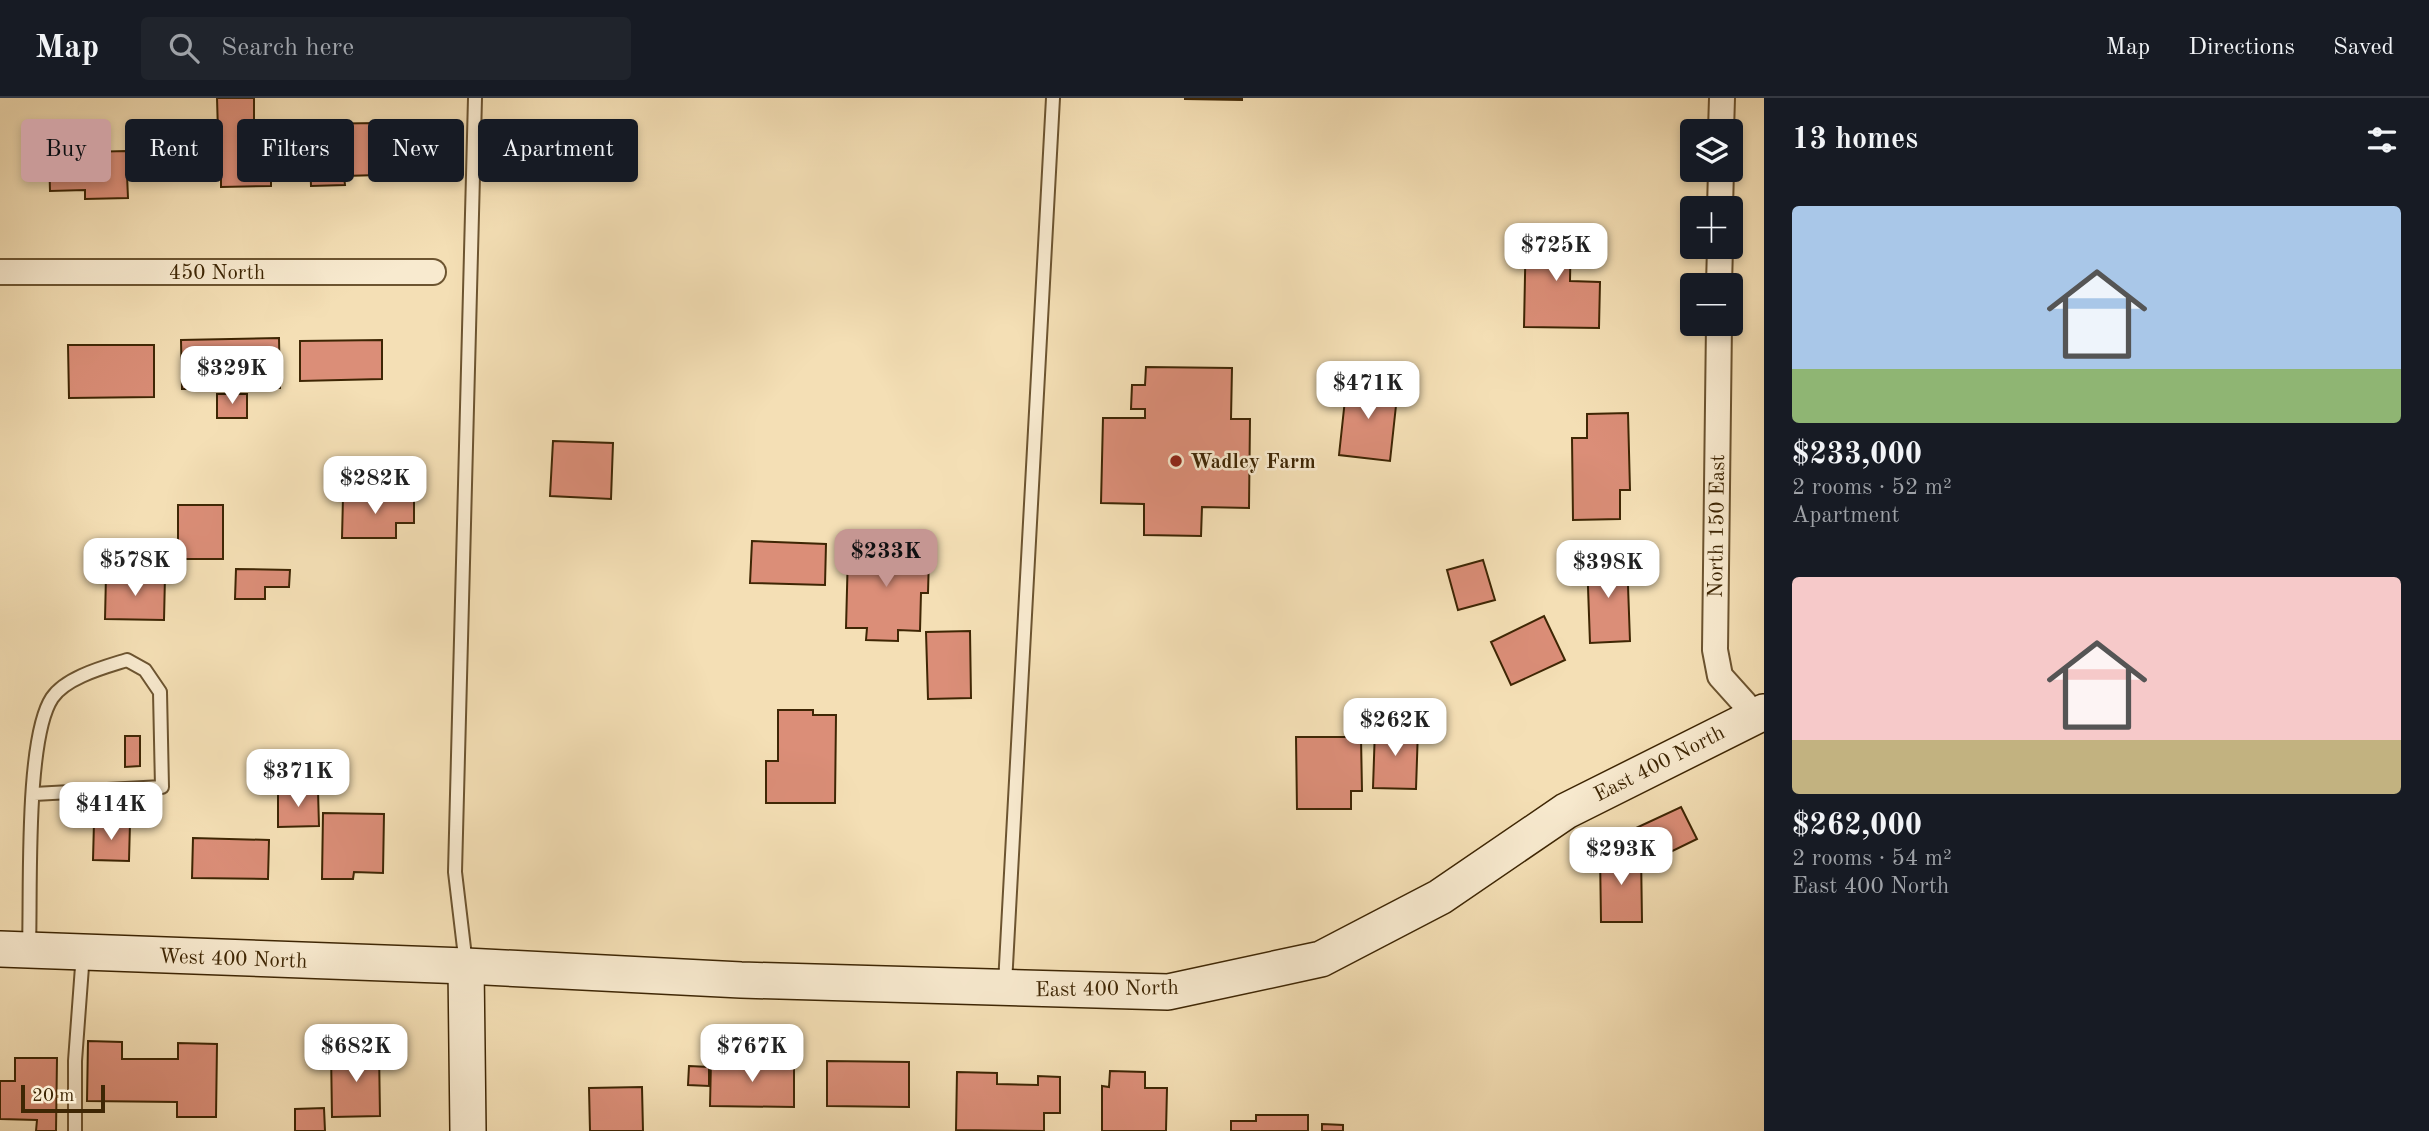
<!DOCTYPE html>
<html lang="en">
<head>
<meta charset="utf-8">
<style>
	:root { --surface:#171b24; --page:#20242c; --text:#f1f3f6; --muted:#9ea1a6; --line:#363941; --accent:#c59692 }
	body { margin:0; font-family:"Old Standard TT",serif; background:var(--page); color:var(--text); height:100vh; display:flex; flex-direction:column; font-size:26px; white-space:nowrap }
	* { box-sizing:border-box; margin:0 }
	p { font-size:23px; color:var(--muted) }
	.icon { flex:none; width:38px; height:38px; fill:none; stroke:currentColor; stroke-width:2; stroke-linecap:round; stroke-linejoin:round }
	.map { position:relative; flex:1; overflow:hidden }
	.side { display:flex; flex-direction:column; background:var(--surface); width:665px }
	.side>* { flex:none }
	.top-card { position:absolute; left:21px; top:21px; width:665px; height:63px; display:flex; gap:14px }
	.tools { position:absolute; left:1680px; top:21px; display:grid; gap:14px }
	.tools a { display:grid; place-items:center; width:63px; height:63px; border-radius:7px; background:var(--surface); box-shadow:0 4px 10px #0003; font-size:35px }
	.scale { position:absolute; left:21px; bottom:18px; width:84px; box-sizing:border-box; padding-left:7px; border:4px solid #3e2604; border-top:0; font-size:19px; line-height:24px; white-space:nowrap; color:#3e2604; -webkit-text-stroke:5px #f8eacf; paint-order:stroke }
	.price { position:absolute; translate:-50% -60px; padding:0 16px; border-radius:14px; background:#fff; color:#222; font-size:23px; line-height:46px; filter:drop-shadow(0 2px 4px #0008) }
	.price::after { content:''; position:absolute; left:50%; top:42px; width:21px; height:16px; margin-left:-10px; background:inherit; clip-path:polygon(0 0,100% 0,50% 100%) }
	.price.current { background:var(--accent); color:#111 }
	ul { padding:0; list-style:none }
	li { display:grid; align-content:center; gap:14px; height:371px; padding:0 28px }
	li span { display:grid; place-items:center; height:217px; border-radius:7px; color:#555 }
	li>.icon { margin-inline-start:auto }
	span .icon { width:126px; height:126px; fill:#fffc; stroke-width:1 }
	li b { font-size:30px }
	h2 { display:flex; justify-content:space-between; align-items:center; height:84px; padding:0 28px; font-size:30px }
	.pill { padding:0 24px; border-radius:7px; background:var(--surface); box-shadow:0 4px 10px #0003; font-size:24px; line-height:63px }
	.pill.current { background:var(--accent); color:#111 }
	header { display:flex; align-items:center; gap:42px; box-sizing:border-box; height:98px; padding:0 35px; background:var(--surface); border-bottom:2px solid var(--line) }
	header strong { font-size:33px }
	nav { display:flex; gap:38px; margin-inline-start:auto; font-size:24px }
	.search { width:490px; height:63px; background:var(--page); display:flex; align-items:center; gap:18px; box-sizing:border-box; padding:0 24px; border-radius:7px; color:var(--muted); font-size:26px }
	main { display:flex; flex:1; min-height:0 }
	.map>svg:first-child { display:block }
</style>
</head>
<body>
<header>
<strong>Map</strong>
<div class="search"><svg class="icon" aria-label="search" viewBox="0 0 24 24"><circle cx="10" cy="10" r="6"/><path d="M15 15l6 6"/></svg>Search here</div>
<nav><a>Map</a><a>Directions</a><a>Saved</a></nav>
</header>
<main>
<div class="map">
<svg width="1764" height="1033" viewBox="0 0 1764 1033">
	<rect width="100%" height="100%" fill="#f4dfb5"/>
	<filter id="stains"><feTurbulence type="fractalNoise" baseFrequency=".00286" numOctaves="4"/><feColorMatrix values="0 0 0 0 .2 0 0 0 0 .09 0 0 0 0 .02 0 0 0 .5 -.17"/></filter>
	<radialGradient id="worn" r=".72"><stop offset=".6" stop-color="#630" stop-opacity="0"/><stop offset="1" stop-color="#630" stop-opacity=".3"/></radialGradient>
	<g fill="#db8e78" stroke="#3e2604" stroke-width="2">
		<path d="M217 0H254V34H271V88L221 89V77L201 78V34H218Z"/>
		<path d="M1185 0H1242V2L1185 1Z"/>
		<path d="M378 25 379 77 344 78 345 87 311 88 309 26Z"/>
		<path d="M126 53 128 100 85 101V92L50 93 49 55Z"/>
		<path d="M1526 127 1571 128 1570 183 1600 184 1599 230 1524 229Z"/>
		<path d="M279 240 280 290 182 291 181 242Z"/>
		<path d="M382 242V281L300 283V243Z"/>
		<path d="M68 247H154V299L69 300Z"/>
		<path d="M1146 269 1232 270 1231 321H1250L1249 410 1202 409 1201 438 1144 437V406L1101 405 1103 320H1145V311H1131L1132 287H1145Z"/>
		<path d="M1347 283 1398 289 1390 363 1339 357Z"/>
		<rect x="217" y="296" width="30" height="24"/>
		<path d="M1628 315 1630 392H1620V421L1573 422 1572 340H1587V316Z"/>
		<path d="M553 343 613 345 611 401 550 398Z"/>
		<path d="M343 399 414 400V425H396V440H342Z"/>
		<rect x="178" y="407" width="45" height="54"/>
		<path d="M872 435H901V457L929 458 928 495H921L920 533 898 532V543L866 542 867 530H846L848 454 872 455Z"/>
		<path d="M752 443 826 446 825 487 750 485Z"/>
		<path d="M1627 460 1630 543 1590 545 1587 461Z"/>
		<path d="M1483 462 1495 502 1458 512 1447 472Z"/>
		<path d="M236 471 290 472 289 489H265V501H235Z"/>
		<path d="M106 477 165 478 164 522 105 521Z"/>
		<path d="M1544 518 1565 562 1511 587 1491 544Z"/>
		<path d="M970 533 971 600 928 601 926 534Z"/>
		<path d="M778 612H813V617H836L835 705H766V663H778Z"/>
		<path d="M1375 630 1418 631 1416 691 1373 690Z"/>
		<path d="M125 638H140V668L125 669Z"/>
		<path d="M1296 639H1361L1362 693H1351V711H1297Z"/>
		<path d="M318 693 319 728 278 729V694Z"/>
		<path d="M1681 709 1697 741 1652 763 1636 730Z"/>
		<path d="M323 715 384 716 383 775 354 774 353 781H322Z"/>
		<path d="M94 724 130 725 129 763 93 762Z"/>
		<path d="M193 740 269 742 268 781 192 780Z"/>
		<path d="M1641 754 1642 824H1601L1600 755Z"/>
		<path d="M88 943 122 944V961H178V945L217 946 216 1019H177V1004L87 1003Z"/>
		<path d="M379 952 380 1018 332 1019 331 953Z"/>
		<path d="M15 960H57L56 1033H36L37 1022 0 1021V983H15Z"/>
		<path d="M711 963 794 965V1009L710 1008Z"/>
		<path d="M827 963 909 964V1009L827 1008Z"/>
		<path d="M689 968 709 969V988L688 987Z"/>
		<path d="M1110 973 1145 974V990H1167L1166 1033H1102V988L1109 989Z"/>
		<path d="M957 974 997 975V986L1038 987V978L1060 979V1015H1044V1033L956 1032Z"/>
		<path d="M642 989 643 1033H590L589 990Z"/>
		<path d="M324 1010 325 1033H295V1011Z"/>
		<path d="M1256 1017H1308V1033H1231V1023H1256Z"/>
		<path d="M1322 1026 1343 1027V1033H1322Z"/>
	</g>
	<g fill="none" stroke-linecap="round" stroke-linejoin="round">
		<g stroke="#6c5430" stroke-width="16">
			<g id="lane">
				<path d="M29 848C31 793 25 641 52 600 66 579 105 569 127 562L145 572 160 594 162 689 34 696"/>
				<path d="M466 867 455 774 475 0"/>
				<path d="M1005 886 1053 0"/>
				<path d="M75 1033V963L83 855"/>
			</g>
		</g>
		<g stroke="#6c5430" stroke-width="28">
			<g id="street">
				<path d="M1721 33 1722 0"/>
				<path d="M1720 110 1721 72"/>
				<path d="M0 174H433"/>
				<path d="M1719 187 1720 149"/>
				<path d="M1719 226 1715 552 1720 578 1755 617"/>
			</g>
		</g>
		<g stroke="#3e2604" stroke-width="38">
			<g id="secondary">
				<path d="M0 851 466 868 741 882 1168 894 1321 861 1440 799 1566 713 1764 614"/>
				<path d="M466 868 468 1033"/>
			</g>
		</g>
		<use href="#lane" stroke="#f8eacf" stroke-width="12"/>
		<use href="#street" stroke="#f8eacf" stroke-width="24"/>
		<use href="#secondary" stroke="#f8eacf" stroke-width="35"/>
	</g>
	<circle fill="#8f2418" stroke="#f8eacf" stroke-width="2.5" cx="1176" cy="363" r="7"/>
	<g text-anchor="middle" stroke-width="5" stroke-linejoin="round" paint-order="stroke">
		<g font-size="21" fill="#3e2604" stroke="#f8eacf">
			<text x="217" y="181">450 North</text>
			<text transform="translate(1716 428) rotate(-89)" y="7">North 150 East</text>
			<text transform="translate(1659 665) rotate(-27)" y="7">East 400 North</text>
			<text transform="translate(233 860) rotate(2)" y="7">West 400 North</text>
			<text transform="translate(1107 890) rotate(-1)" y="7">East 400 North</text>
		</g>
		<g font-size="21" font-weight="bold" fill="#3e2604" stroke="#f8eacf" text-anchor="start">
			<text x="1190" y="370">Wadley Farm</text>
		</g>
	</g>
	<rect width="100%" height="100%" filter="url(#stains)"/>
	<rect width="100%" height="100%" fill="url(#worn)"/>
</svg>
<div class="tools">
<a><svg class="icon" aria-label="layers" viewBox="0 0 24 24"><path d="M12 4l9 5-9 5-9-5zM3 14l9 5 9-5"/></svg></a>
<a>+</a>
<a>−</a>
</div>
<div class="scale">20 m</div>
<b class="price" style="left:1556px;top:185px">$725K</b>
<b class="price" style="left:232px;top:308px">$329K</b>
<b class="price" style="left:1368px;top:323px">$471K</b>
<b class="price" style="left:375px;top:418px">$282K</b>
<b class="price current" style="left:886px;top:491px">$233K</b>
<b class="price" style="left:135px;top:500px">$578K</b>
<b class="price" style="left:1608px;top:502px">$398K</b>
<b class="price" style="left:1395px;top:660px">$262K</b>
<b class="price" style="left:298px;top:711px">$371K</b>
<b class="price" style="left:111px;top:744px">$414K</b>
<b class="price" style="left:1621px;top:789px">$293K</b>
<b class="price" style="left:356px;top:986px">$682K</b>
<b class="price" style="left:752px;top:986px">$767K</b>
<div class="top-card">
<a class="pill current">Buy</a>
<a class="pill">Rent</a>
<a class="pill">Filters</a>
<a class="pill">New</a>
<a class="pill">Apartment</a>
</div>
</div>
<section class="side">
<h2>13 homes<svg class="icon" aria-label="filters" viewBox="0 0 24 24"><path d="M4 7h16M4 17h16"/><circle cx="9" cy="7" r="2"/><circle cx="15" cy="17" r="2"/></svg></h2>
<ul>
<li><span style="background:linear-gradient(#a9c7e8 75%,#8fb573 0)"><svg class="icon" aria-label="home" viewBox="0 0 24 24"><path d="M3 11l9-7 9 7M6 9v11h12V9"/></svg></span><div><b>$233,000</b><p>2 rooms · 52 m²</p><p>Apartment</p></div></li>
<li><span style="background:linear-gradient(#f6c9c9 75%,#c2b280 0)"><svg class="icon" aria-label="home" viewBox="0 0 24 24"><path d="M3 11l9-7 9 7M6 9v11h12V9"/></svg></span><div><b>$262,000</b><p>2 rooms · 54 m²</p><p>East 400 North</p></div></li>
</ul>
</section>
</main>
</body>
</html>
